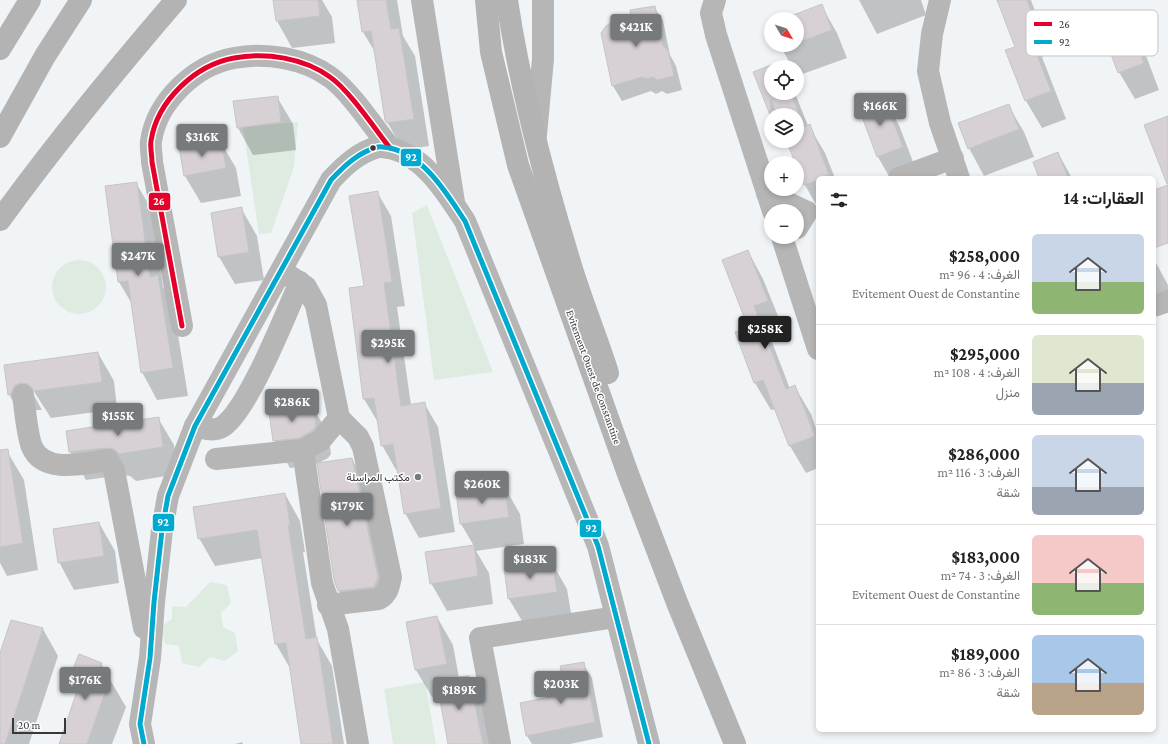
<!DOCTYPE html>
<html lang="ar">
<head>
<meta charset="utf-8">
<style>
	:root { --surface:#fff; --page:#f6f6f6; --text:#222; --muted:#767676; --line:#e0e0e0; --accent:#777a7d }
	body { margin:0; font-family:"Crimson Pro",Vazirmatn,serif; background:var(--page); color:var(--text); direction:rtl; height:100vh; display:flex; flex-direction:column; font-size:15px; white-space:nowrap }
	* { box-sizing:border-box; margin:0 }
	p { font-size:13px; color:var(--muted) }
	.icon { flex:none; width:22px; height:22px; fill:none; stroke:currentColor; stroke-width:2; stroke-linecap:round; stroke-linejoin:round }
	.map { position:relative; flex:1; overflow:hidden; direction:ltr }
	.panel { position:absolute; left:816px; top:176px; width:340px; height:556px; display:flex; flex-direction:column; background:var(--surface); border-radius:6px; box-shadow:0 2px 6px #0003; direction:rtl }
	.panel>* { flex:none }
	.needle { width:26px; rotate:129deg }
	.fabs { position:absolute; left:764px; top:12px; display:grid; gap:8px }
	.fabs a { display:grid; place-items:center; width:40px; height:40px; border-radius:50%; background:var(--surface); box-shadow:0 2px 6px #0003; font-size:20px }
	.scale { position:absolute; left:12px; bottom:10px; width:54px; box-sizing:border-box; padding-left:4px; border:2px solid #36383b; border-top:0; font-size:11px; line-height:14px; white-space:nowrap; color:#36383b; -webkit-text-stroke:3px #fff; paint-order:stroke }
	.price { position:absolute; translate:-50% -34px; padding:0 9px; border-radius:4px; background:var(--accent); color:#fff; font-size:13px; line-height:26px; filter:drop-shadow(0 1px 2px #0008) }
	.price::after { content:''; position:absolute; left:50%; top:24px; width:12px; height:9px; margin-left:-6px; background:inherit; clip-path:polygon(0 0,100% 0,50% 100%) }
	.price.active { background:#222; color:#fff }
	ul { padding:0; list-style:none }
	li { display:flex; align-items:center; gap:12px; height:100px; padding:0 12px }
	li+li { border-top:1px solid var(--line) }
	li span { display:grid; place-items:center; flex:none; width:112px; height:80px; border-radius:6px; color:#555 }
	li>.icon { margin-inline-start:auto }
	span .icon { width:48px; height:48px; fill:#fffc; stroke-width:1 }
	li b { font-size:17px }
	h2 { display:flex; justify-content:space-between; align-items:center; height:48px; padding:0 12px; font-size:17px }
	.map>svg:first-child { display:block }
</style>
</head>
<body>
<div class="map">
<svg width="1168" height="744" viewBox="0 0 1168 744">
	<rect width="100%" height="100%" fill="#f1f4f7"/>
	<g fill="#deebe1">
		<path d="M298 122 294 167 271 233 259 234 243 127Z"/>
		<path d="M427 205 493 372 434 380 412 213Z"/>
		<circle cx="79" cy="287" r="27"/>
		<path d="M210 582 227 585 231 603 221 613 223 627 235 633 238 651 225 661 210 657 199 667 182 663 179 646 165 644 161 626 172 619V606L186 607Z"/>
		<path d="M425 682 436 744H393L384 689Z"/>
	</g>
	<g fill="#0003">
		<path d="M274 0H322L332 17 335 43 292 48 277 21Z"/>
		<path d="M358 0H397L403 36 415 56 429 146 403 150 386 120 375 52 363 32Z"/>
		<path d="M859 0H921L926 15 877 34Z"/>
		<path d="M998 0H1031L1032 3 1051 53 1042 57 1066 119 1042 128 1026 101 1007 51 1016 47Z"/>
		<path d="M821 5 837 33 847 58 797 76V67H792L780 45H797V19H786Z"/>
		<path d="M654 7 663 21 670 55 676 66 682 90 667 94 662 91 656 94 651 91 622 101 613 86 602 33Z"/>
		<path d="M1124 13 1140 40 1159 90 1135 99 1119 72Z"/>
		<path d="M779 63 781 67H771V93H795L808 126H809L825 153 835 178H818V208L805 185 791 149 790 150 784 141H797V115H771L755 73Z"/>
		<path d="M277 97 293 124 296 150 253 155 238 128Z"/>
		<path d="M883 97 899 125 918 175 890 178 878 157 859 107Z"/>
		<path d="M1008 105 1024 132 1034 157 984 176 969 148Z"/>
		<path d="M220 141 236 168 241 196 201 203 185 176Z"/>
		<path d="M1058 153 1072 178H1040Z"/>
		<path d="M136 183 152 210 163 287 173 304 188 396 157 400 142 372 132 304 119 282 106 187Z"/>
		<path d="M377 192 391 216 405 306 397 307 411 405 424 403 438 427 455 532 419 538 405 513 398 469 396 470 382 445 379 424 364 399 350 289 365 287Z"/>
		<path d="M241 208 257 236 264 280 235 284 219 257 212 213Z"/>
		<path d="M748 251 763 279 783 328 769 334 790 389 795 387 811 414 818 434V468L806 473 790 446 776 409 771 410 755 383 736 333 749 328Z"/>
		<path d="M1154 259 1168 285V309L1154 314Z"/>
		<path d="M98 353 114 381 117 409 51 418 33 390H31L42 410H37L31 413 24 422 9 394 5 366Z"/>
		<path d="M312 406 328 433 331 454 328 458 315 465 290 468 274 440Z"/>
		<path d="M158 418 174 445 178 474 136 481 130 476 123 475 86 480 70 452 67 432Z"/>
		<path d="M8 453 24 480 38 570 7 576 0 563V454Z"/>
		<path d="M352 459 363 478 389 597 350 610 339 591Z"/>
		<path d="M504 486 520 514 524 544 476 551 489 573 493 604 447 611 431 583 474 546 461 524 457 493Z"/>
		<path d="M285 494 300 521 305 552H303L317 640 332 666 344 744H302L291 670 276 644 263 558 215 566 199 538Z"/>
		<path d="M99 523 115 551 119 583 74 590 59 562Z"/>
		<path d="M551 561 567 589 572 619 525 626 509 599 505 568Z"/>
		<path d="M437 617 453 645 459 678 468 677 489 713 495 744H449L440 696 432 697 416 670 407 623Z"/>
		<path d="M43 629 58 656 29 744H0V657Z"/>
		<path d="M583 663 592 678 603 737 570 744H532L527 736 521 704 567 695Z"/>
		<path d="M101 664 126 707 112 744H61L77 694 69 681Z"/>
		<path d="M242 742 243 744H235Z"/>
	</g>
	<g fill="#d7d1d5" stroke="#c5c5c7">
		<path d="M273 0H318L320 16 276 21Z"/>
		<path d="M357 0H386L391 29 399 28 414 119 387 123 385 120 371 31 362 32Z"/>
		<path d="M997 0H1027L1036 25 1027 29 1051 91 1025 101 1005 50 1015 47Z"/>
		<path d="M822 4 832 30 797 43V19H783Z"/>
		<path d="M655 6 663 46 668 50 674 76 657 80 653 77 647 79 642 77 612 86 601 33 606 26 614 21 631 17 630 10Z"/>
		<path d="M1124 12 1144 63 1118 73 1099 22Z"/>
		<path d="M779 62 781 67H771V93H791L804 127 810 124 829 175 818 178V180L804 185 797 168V163H795L787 141H797V115H777L771 100 770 115 753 72Z"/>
		<path d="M278 96 281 122 237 128 233 101Z"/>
		<path d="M883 96 903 147 877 157 858 106Z"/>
		<path d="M1009 104 1019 129 968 149 958 123Z"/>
		<path d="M1168 116V184H1167L1144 125Z"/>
		<path d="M221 139 226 168 184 176 179 147Z"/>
		<path d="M1058 152 1068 178H1039L1033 162Z"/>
		<path d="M137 182 150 277 158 275 173 368 141 373 128 281 118 282 105 186Z"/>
		<path d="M1168 185V243L1154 248V190Z"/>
		<path d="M378 191 392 282 384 283 401 406 425 402 441 508 404 514 393 444 381 446 374 398 363 399 349 288 364 286 349 196Z"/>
		<path d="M242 207 249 252 218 257 211 213Z"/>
		<path d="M748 250 768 301 754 306 786 389 795 385 815 436 789 446 763 380 754 383 735 332 748 327 722 260Z"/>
		<path d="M98 352 102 382 34 391 28 384 21 383 15 385 11 394 8 395 4 365Z"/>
		<path d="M313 405 316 426 312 431 299 438 273 441 269 412Z"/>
		<path d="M159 417 163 447 119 454 114 449 106 448 69 452 66 431Z"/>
		<path d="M8 449 23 543 0 547V450Z"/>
		<path d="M352 458 378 577 374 587 338 591 334 580 317 463Z"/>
		<path d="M504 485 509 517 460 524 456 492Z"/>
		<path d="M285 493 290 525H288L306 639 317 637 333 744H301L286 643 275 644 257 530 198 539 193 507Z"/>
		<path d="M99 522 104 556 58 563 53 529Z"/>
		<path d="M474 545 478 576 430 584 425 552Z"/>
		<path d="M552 560 557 592 508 599 504 567Z"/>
		<path d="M437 616 447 664 415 670 406 622Z"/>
		<path d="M11 620 43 628 5 744H0V653Z"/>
		<path d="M79 654 102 663 98 673 110 678 87 744H59L79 685 68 681Z"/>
		<path d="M584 662 595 722 526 736 520 703 566 694 560 666Z"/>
		<path d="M469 676 483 744H448L436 679Z"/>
	</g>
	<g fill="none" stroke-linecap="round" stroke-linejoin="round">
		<g stroke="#b6b6b6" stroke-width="22">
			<path d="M422 0 454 202"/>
			<path d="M715 0 711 13 716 35 773 211"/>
			<path d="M940 0 932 34 928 71 940 123 959 178"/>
			<path d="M536 135 543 59V0"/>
			<path d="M899 178 953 158"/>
			<path d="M767 193 807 212 797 228"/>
			<path d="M782 237 818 349"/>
			<path d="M282 271 306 287 316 305 339 418 358 437 363 447 391 577C389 586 388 594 379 599L328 605"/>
			<path d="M1154 306 1168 301"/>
			<path d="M182 326 152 162C152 155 150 148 151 141 157 101 195 65 234 58 266 52 304 58 330 77 349 90 375 129 390 148"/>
			<path d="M23 395C25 409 27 435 32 447 44 475 86 463 108 460L114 470 144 628"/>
			<path d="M195 426C203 428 214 432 222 427 248 411 286 313 300 282"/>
			<path d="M303 450 322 583 338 629 358 744"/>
			<path d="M216 459 303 450 320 441 339 418"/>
			<path d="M144 744 140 724 150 658 154 602 162 530 168 496 195 426 331 180C345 165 359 152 378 147 382 146 386 148 390 148 425 156 447 194 465 221L598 546 649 744"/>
			<path d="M500 744 480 638 616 617"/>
		</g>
		<g stroke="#b3b3b4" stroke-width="22">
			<path d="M486 0 491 52 518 165 628 474 678 605 735 744"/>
			<path d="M507 0C520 88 543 174 569 259 580 297 596 335 608 373"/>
			<path d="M0 49 30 0"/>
			<path d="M0 137 45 56 81 0"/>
			<path d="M0 220C55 144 115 71 176 0"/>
		</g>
		<g stroke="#fff" stroke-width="8">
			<path id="bus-1" d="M182 326 152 162C152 155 150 148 151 141 157 101 195 65 234 58 266 52 304 58 330 77 349 90 375 129 390 148"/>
		</g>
		<g stroke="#fff" stroke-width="8">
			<path id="bus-2" d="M144 744 140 724 150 658 154 602 162 530 168 496 195 426 331 180C345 165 359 152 378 147 382 146 386 148 390 148 425 156 447 194 465 221L598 546 649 744"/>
		</g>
		<use href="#bus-1" stroke="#e4002b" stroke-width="5"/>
		<use href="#bus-2" stroke="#00a9ce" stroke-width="5"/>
	</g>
	<circle fill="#36383b" stroke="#fff" stroke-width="1.5" cx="373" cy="148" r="3.5"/>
	<circle fill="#777a7d" stroke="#fff" stroke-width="1.5" cx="418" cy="477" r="4"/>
	<g text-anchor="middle" stroke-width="3" stroke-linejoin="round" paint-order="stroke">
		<g font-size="11" fill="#36383b" stroke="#fff">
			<text transform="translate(594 377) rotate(70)" y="4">Evitement Ouest de Constantine</text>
		</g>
		<g font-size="11" fill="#36383b" stroke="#fff" text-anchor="end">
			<text x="410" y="481">مكتب المراسلة</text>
		</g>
	</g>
	<rect x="1026" y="10" width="132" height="46" rx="6" fill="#fff" stroke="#c3c3c4" stroke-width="1"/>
	<rect x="1034" y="22" width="18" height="4" fill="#e4002b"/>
	<rect x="1034" y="40" width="18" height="4" fill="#00a9ce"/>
	<g font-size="11" fill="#36383b">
		<text x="1059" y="28">26</text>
		<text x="1059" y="46">92</text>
	</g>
	<g stroke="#fff" stroke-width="1.5">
		<rect x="400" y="148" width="22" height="19" rx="4" fill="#00a9ce"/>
		<rect x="148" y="192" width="23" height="19" rx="4" fill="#e4002b"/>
		<rect x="152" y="513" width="23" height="19" rx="4" fill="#00a9ce"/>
		<rect x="579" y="519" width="23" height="19" rx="4" fill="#00a9ce"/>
	</g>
	<g font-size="11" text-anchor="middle" font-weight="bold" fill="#fff">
		<text x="411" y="161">92</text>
		<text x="159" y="205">26</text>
		<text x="163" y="526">92</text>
		<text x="591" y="532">92</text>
	</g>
</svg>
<div class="fabs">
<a><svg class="needle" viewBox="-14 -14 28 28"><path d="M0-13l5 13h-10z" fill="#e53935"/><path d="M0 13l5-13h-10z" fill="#767676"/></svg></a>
<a><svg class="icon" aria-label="locate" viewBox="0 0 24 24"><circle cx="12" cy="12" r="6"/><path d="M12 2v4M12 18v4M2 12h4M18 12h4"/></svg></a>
<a><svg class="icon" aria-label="layers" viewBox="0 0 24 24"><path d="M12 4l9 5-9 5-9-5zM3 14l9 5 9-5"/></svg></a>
<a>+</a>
<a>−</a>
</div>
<div class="scale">20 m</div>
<b class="price" style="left:636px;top:48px">$421K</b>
<b class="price" style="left:880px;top:127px">$166K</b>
<b class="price" style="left:202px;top:158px">$316K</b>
<b class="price" style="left:138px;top:277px">$247K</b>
<b class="price active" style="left:765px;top:350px">$258K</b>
<b class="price" style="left:388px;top:364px">$295K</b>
<b class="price" style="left:292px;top:423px">$286K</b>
<b class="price" style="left:118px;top:437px">$155K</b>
<b class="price" style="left:482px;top:505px">$260K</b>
<b class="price" style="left:347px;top:527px">$179K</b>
<b class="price" style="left:530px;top:580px">$183K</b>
<b class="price" style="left:85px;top:701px">$176K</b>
<b class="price" style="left:561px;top:705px">$203K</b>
<b class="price" style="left:459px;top:711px">$189K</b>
<section class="panel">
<h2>العقارات: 14<svg class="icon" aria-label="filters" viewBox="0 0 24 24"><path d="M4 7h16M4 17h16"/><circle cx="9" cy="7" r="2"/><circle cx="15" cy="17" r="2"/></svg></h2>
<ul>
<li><span style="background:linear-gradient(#c9d6e8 60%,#8fb573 0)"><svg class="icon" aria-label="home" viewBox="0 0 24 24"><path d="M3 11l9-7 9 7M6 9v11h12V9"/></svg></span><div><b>$258,000</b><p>الغرف: 4 · 96 m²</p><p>Evitement Ouest de Constantine</p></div></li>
<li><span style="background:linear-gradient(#dfe7d0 60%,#9aa5b1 0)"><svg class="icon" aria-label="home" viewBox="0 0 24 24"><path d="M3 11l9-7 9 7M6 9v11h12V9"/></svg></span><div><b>$295,000</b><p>الغرف: 4 · 108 m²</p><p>منزل</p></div></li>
<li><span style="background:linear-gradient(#c9d6e8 65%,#9aa5b1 0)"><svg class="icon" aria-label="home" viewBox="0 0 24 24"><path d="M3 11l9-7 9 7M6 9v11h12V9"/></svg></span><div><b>$286,000</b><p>الغرف: 3 · 116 m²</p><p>شقة</p></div></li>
<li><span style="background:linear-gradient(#f6c9c9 60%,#8fb573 0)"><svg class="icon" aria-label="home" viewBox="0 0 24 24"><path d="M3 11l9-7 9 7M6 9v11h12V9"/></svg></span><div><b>$183,000</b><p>الغرف: 3 · 74 m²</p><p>Evitement Ouest de Constantine</p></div></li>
<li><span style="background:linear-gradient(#a9c7e8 60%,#b9a48a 0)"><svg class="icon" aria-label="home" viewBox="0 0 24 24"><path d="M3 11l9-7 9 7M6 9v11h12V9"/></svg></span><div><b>$189,000</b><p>الغرف: 3 · 86 m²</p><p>شقة</p></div></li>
</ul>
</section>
</div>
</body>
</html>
